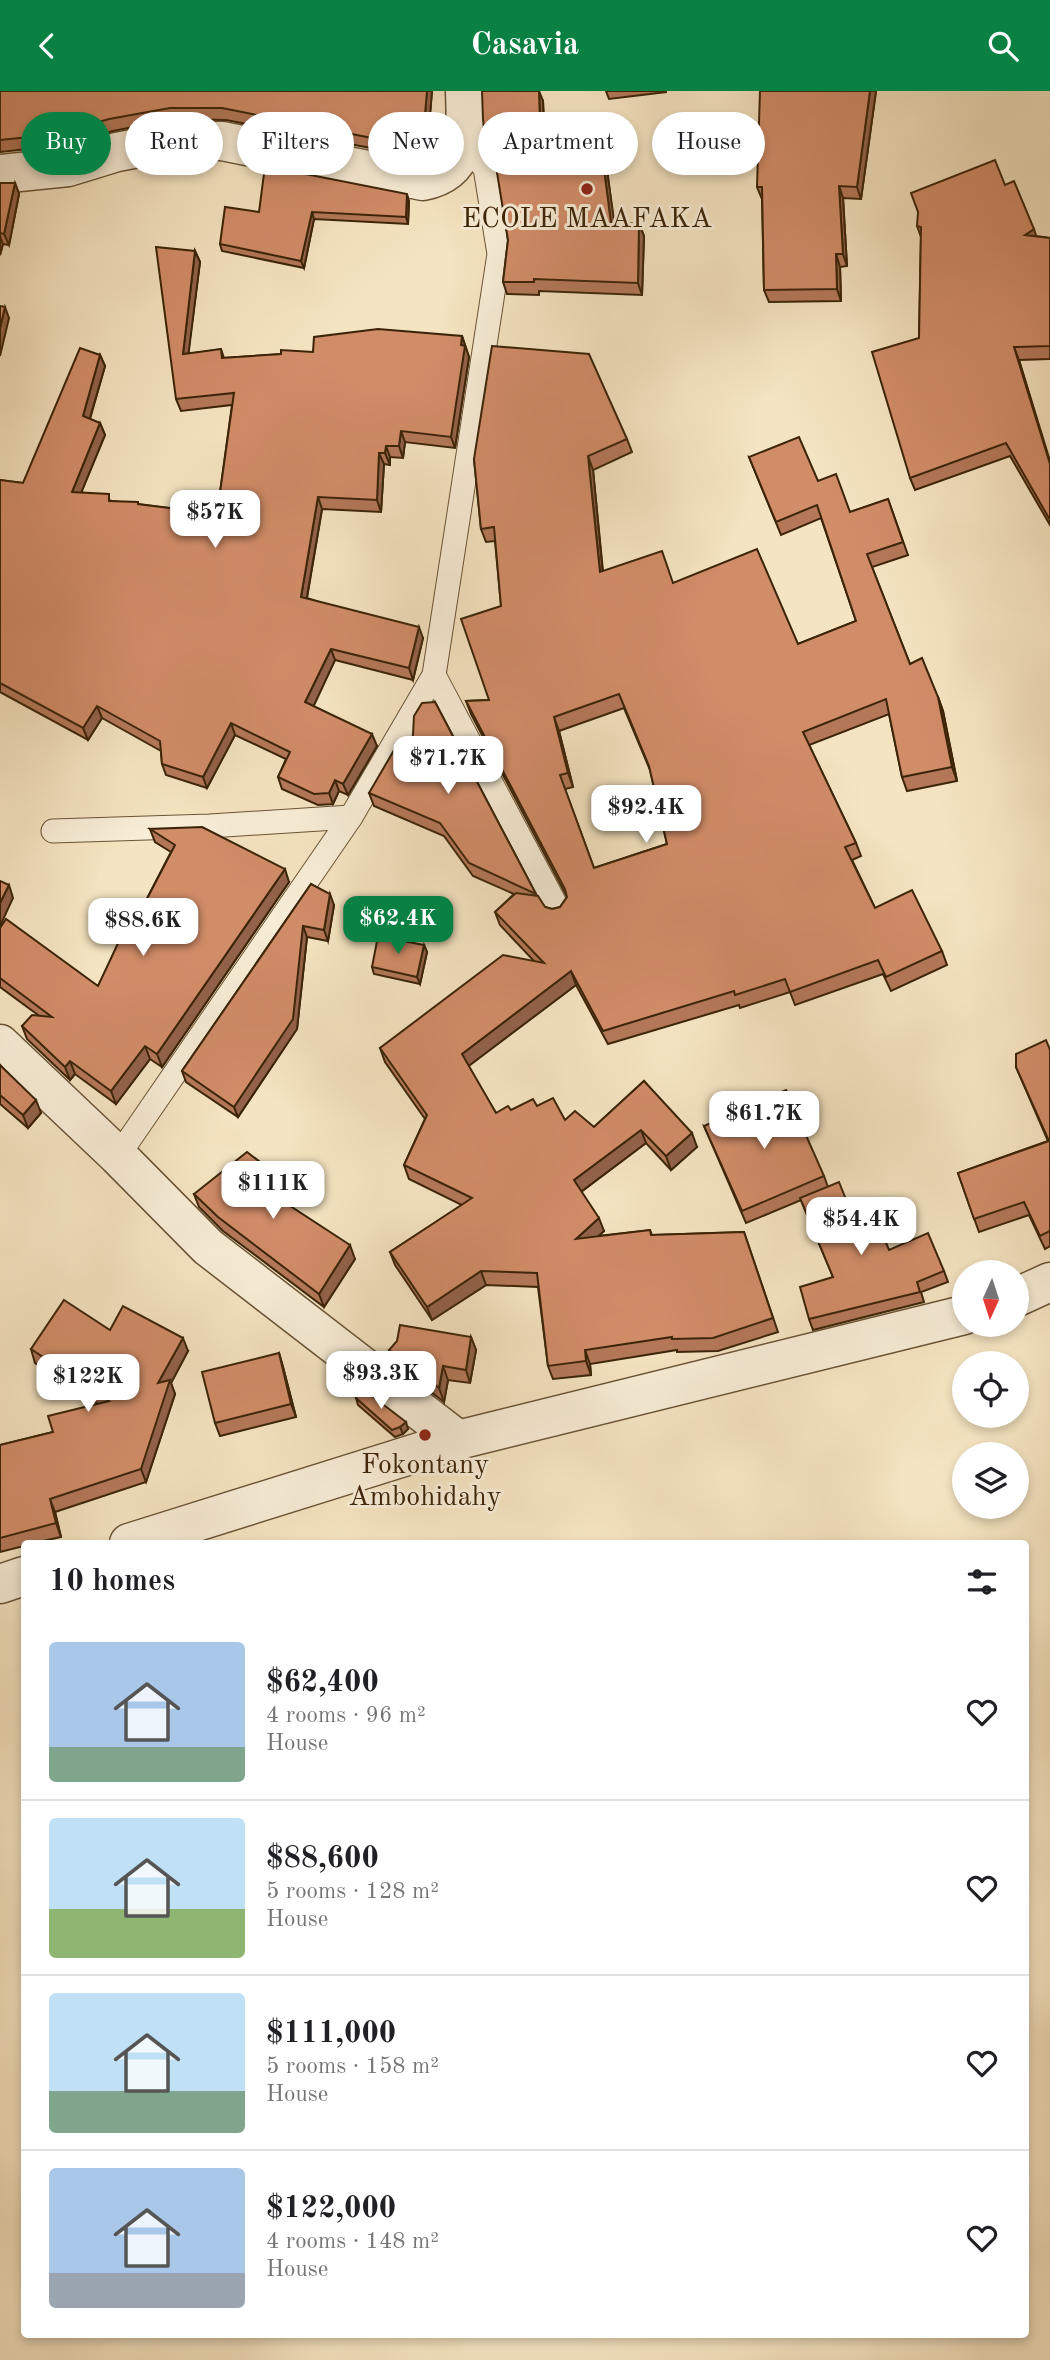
<!DOCTYPE html>
<html lang="en">
<head>
<meta charset="utf-8">
<style>
	:root { --surface:#fff; --page:#f6f6f6; --text:#202124; --muted:#757577; --line:#e0e0e0; --accent:#0b8043 }
	body { margin:0; font-family:"Old Standard TT",serif; background:var(--page); color:var(--text); height:100vh; display:flex; flex-direction:column; font-size:26px; white-space:nowrap }
	* { box-sizing:border-box; margin:0 }
	p { font-size:23px; color:var(--muted) }
	.icon { flex:none; width:38px; height:38px; fill:none; stroke:currentColor; stroke-width:2; stroke-linecap:round; stroke-linejoin:round }
	.map { position:relative; flex:1; overflow:hidden }
	.sheet { position:absolute; left:21px; top:1449px; width:1008px; height:798px; display:flex; flex-direction:column; background:var(--surface); border-radius:7px; box-shadow:0 4px 10px #0003 }
	.sheet>* { flex:none }
	.banner { position:absolute; left:21px; top:21px; width:1008px; height:63px; display:flex; gap:14px }
	.needle { width:46px; rotate:183deg }
	.controls { position:absolute; left:952px; top:1169px; display:grid; gap:14px }
	.controls a { display:grid; place-items:center; width:77px; height:77px; border-radius:50%; background:var(--surface); box-shadow:0 4px 10px #0003; font-size:35px }
	.price { position:absolute; translate:-50% -60px; padding:0 16px; border-radius:14px; background:#fff; color:#222; font-size:23px; line-height:46px; filter:drop-shadow(0 2px 4px #0008) }
	.price::after { content:''; position:absolute; left:50%; top:42px; width:21px; height:16px; margin-left:-10px; background:inherit; clip-path:polygon(0 0,100% 0,50% 100%) }
	.price.active { background:var(--accent); color:#fff }
	ul { padding:0; list-style:none }
	li { display:flex; align-items:center; gap:21px; height:175px; padding:0 28px }
	li+li { border-top:2px solid var(--line) }
	li span { display:grid; place-items:center; flex:none; width:196px; height:140px; border-radius:7px; color:#555 }
	li>.icon { margin-inline-start:auto }
	span .icon { width:84px; height:84px; fill:#fffc; stroke-width:1 }
	li b { font-size:30px }
	h2 { display:flex; justify-content:space-between; align-items:center; height:84px; padding:0 28px; font-size:30px }
	.tag { padding:0 24px; border-radius:32px; background:var(--surface); box-shadow:0 4px 10px #0003; font-size:24px; line-height:63px }
	.tag.active { background:var(--accent); color:#fff }
	header { display:flex; justify-content:space-between; align-items:center; height:91px; padding:0 28px; background:var(--accent); color:#fff; font-size:32px; font-weight:700 }
	.map>svg:first-child { display:block }
</style>
</head>
<body>
<header><svg class="icon" aria-label="back" viewBox="0 0 24 24"><path d="M15 5l-7 7 7 7"/></svg>Casavia<svg class="icon" aria-label="search" viewBox="0 0 24 24"><circle cx="10" cy="10" r="6"/><path d="M15 15l6 6"/></svg></header>
<div class="map">
<svg width="1050" height="2269" viewBox="0 0 1050 2269">
	<rect width="100%" height="100%" fill="#f5e4c1"/>
	<filter id="stains"><feTurbulence type="fractalNoise" baseFrequency=".00286" numOctaves="4"/><feColorMatrix values="0 0 0 0 .2 0 0 0 0 .09 0 0 0 0 .02 0 0 0 .5 -.17"/></filter>
	<radialGradient id="worn" r=".72"><stop offset=".6" stop-color="#630" stop-opacity="0"/><stop offset="1" stop-color="#630" stop-opacity=".3"/></radialGradient>
	<g fill="none" stroke-linecap="round" stroke-linejoin="round">
		<g stroke="#6a5436" stroke-width="25">
			<g id="service">
				<path d="M434 584 558 818"/>
				<path d="M53 740 210 735 351 726"/>
				<path d="M118 1065 351 726 434 584 499 163 485 77 463 53"/>
			</g>
		</g>
		<g stroke="#6a5436" stroke-width="41">
			<g id="minor">
				<path d="M0 83 68 76 117 61 174 50H222L423 90C471 80 466 40 465 0"/>
				<path d="M0 953 118 1065 208 1156 458 1349"/>
				<path d="M1017 1206 1050 1191"/>
				<path d="M129 1452 458 1349 964 1224"/>
				<path d="M0 1493 24 1485"/>
			</g>
		</g>
		<use href="#service" stroke="#f8edd7" stroke-width="23"/>
		<use href="#minor" stroke="#f8edd7" stroke-width="38"/>
	</g>
	<g fill="#b47859" stroke="#3c2408" stroke-width="2" fill-rule="evenodd">
		<path d="M0 0H432L427 59 412 58V65L226 29 174 28 113 40 64 54 0 61Z"/>
		<path d="M606 0H666V1L609 8Z"/>
		<path d="M876 0 861 108 843 107 847 175 840 176 841 210 769 211 764 199 762 108 757 96Z"/>
		<path d="M543 10 544 30 597 23 601 35 614 132 639 133 644 145 642 204 539 200V204L507 203 503 191 508 149 496 70 490 62 485 49Z"/>
		<path d="M0 92H15L19 103 9 154 3 153 0 164Z"/>
		<path d="M1005 94 1036 145 1050 147V268L1019 269 1050 370V434L1010 365 915 399 910 387 919 247 921 146 917 135Z"/>
		<path d="M409 110 408 133 314 128 304 177 222 160 220 153 259 121Z"/>
		<path d="M195 160 200 171 188 263 221 258 224 267 313 261 462 245 469 266 455 357 405 351 403 367 390 366V374L384 373 381 421 322 418 307 507 423 547 413 589 335 569 313 615 377 655 348 704 339 700 333 713 318 714 282 698 278 686 286 668 235 644 207 697 166 684 162 673 161 660 102 627 88 649 0 601V389L23 392 100 264 105 275 90 328 100 332 105 344 81 401 112 410 217 423 232 314 181 320 176 308Z"/>
		<path d="M627 348 632 361 593 379 603 480 673 492 798 553 856 530 821 427 781 444 749 366 818 390 850 421 888 408 908 464 872 476 910 573 938 606 943 620 957 690 907 700 902 686 889 623 809 654 856 752 861 765 852 769 875 817 942 860 947 874 891 900 883 883 795 914 790 901 740 917 739 914 608 953 576 894 468 975 496 1022 537 1015 565 1029 594 1036 644 990 697 1056 671 1079 646 1052 581 1101 604 1140 598 1145 650 1139 652 1144 744 1141 778 1241 718 1260 677 1261V1259L590 1273 591 1284 553 1288 548 1275 538 1196 486 1194 432 1229 395 1174 390 1161 462 1114 409 1088 404 1074 425 1028 385 971 380 957 534 870 500 834 495 821 514 803 473 785 444 745 374 715 369 702 412 661 435 611 537 805 545 816 552 818 560 816 567 806 471 623 466 610 489 609 501 515 495 450 486 451 481 438 474 368ZM624 617 650 679 667 753 594 777 565 698 573 696 559 640Z"/>
		<path d="M150 738 289 791 162 976 150 968 116 1013 75 983 70 989 27 948 22 935 38 924 0 896V837L98 895 125 850 171 761 155 751Z"/>
		<path d="M311 793 334 814 328 850 307 846 297 938 238 1026 186 991 182 980Z"/>
		<path d="M424 854 427 861 420 893 374 883 372 876Z"/>
		<path d="M1050 959V1155L1045 1158 1029 1124 979 1141 958 1082 1048 1050 1016 976Z"/>
		<path d="M0 974 41 1022 28 1037 0 1013Z"/>
		<path d="M704 1035 824 1085 828 1096 849 1116 889 1159 944 1180 948 1191 921 1201 924 1211 813 1239 809 1228 833 1186 801 1109 746 1132Z"/>
		<path d="M194 1103 291 1104 285 1112 355 1168 324 1216 223 1140 199 1116Z"/>
		<path d="M471 1246 476 1259 470 1292 448 1289 444 1311 394 1272 389 1259Z"/>
		<path d="M31 1258 188 1260 171 1292 175 1303 146 1391 55 1421 61 1446 34 1452H24V1455L0 1461V1354L53 1341 98 1313 35 1272Z"/>
		<path d="M279 1262 283 1276 296 1326 220 1345 215 1332Z"/>
		<path d="M356 1307 408 1338 403 1343 395 1346 358 1314Z"/>
	</g>
	<g fill="#926249" stroke="#3c2408" stroke-width="2">
		<path d="M427 0H432L427 59 423 47Z"/>
		<path d="M539 0 543 10 544 43 540 31Z"/>
		<path d="M870 0H876L861 108 857 96Z"/>
		<path d="M597 23 601 35 616 144 611 132Z"/>
		<path d="M408 46 412 58V65L407 54Z"/>
		<path d="M15 92 19 103 9 154 4 143Z"/>
		<path d="M839 95 843 107 847 175 843 163Z"/>
		<path d="M407 103 409 110 408 133 406 126Z"/>
		<path d="M312 121 314 128 304 177 301 170Z"/>
		<path d="M639 133 644 145 642 204 638 192Z"/>
		<path d="M1034 138 1038 151 1025 144Z"/>
		<path d="M0 145 3 153 0 164Z"/>
		<path d="M195 160 200 171 187 275 183 263Z"/>
		<path d="M836 163 840 176 841 210 837 198Z"/>
		<path d="M5 216 9 227 0 265V237Z"/>
		<path d="M462 245 469 266 455 357 451 346Z"/>
		<path d="M1014 256 1019 269 1050 373Z"/>
		<path d="M100 264 105 275 87 337 83 325Z"/>
		<path d="M100 332 105 344 77 412 72 401Z"/>
		<path d="M401 340 405 351 403 367 399 355Z"/>
		<path d="M386 355 390 366V374L385 362Z"/>
		<path d="M379 362 384 373 381 421 377 409Z"/>
		<path d="M588 365 593 379 604 495 600 481Z"/>
		<path d="M318 406 322 418 305 517 301 506Z"/>
		<path d="M419 536 423 547 413 589 409 577Z"/>
		<path d="M331 558 335 569 310 623 305 611Z"/>
		<path d="M938 606 943 620 957 690 952 676Z"/>
		<path d="M97 615 102 627 88 649 83 637Z"/>
		<path d="M554 626 559 640 573 696 568 682Z"/>
		<path d="M231 632 235 644 207 697 203 686Z"/>
		<path d="M372 643 377 655 348 704 343 693Z"/>
		<path d="M335 689 339 700 333 713 329 702Z"/>
		<path d="M285 778 289 791 162 976 157 963Z"/>
		<path d="M9 794 13 807 0 835V812Z"/>
		<path d="M330 803 334 814 328 850 324 839Z"/>
		<path d="M303 835 307 846 297 938 238 1026 234 1016Z"/>
		<path d="M424 854 427 861 420 893 417 886Z"/>
		<path d="M571 880 576 894 466 977 462 963Z"/>
		<path d="M145 955 150 968 116 1013 111 1000Z"/>
		<path d="M70 970 75 983 70 989 65 976Z"/>
		<path d="M36 1009 41 1022 28 1037 23 1024Z"/>
		<path d="M641 1039 646 1052 578 1103 574 1089Z"/>
		<path d="M692 1042 697 1056 671 1079 666 1065Z"/>
		<path d="M286 1091 291 1104 280 1119 275 1105Z"/>
		<path d="M599 1127 604 1140 581 1161 576 1148Z"/>
		<path d="M350 1154 355 1168 324 1216 319 1203Z"/>
		<path d="M481 1180 486 1194 432 1229 427 1216Z"/>
		<path d="M471 1246 476 1259 470 1292 466 1279Z"/>
		<path d="M183 1247 188 1260 171 1292 175 1303 146 1391 141 1378 158 1292Z"/>
		<path d="M585 1259 590 1273 591 1284 586 1270Z"/>
		<path d="M279 1262 283 1276 296 1326 291 1313Z"/>
		<path d="M443 1275 448 1289 444 1311 439 1297Z"/>
		<path d="M406 1331 408 1338 403 1343 400 1336Z"/>
		<path d="M50 1408 55 1421 61 1446 56 1432Z"/>
	</g>
	<g fill="#d18c68" stroke="#3c2408" stroke-width="2" fill-rule="evenodd">
		<path d="M0 0H427L423 47 408 46 407 54 222 17H170L109 28 59 43 0 49Z"/>
		<path d="M482 0H539L540 31 597 23 611 132 639 133 638 192 534 188V191H503L508 149 494 63 485 49 483 28Z"/>
		<path d="M760 0H870L857 96 839 95 843 163H836L837 198 764 199 762 96H757Z"/>
		<path d="M995 69 1005 94 1014 90 1034 138 1025 144 1050 147V255L1014 256 1050 373V429L1006 352 910 387 872 261 919 247 921 136 917 135 918 121 911 102Z"/>
		<path d="M265 75 407 103 406 126 312 121 301 170 220 153 225 116 259 121Z"/>
		<path d="M0 92H15L4 143 0 142Z"/>
		<path d="M156 156 195 160 183 263 221 258 222 267 281 263V259L313 261 314 246 378 238 462 245 461 254 465 255 451 346 401 340 399 355H386L385 362H379L377 409 318 406 301 506 419 536 409 577 331 558 305 611 372 643 343 693 335 689 329 702 314 703 278 686 290 661 231 632 203 686 162 673 160 650 97 615 83 637 0 592V389L23 392 80 257 100 264 83 325 100 332 72 401 109 403V410L138 411V413L217 423 234 302 176 308Z"/>
		<path d="M0 215 5 216 0 237Z"/>
		<path d="M492 255 589 263 627 348 588 365 600 481 662 460 673 492 757 458 798 553 856 530 817 414 776 431 749 366 799 346 818 390 836 383 850 421 888 408 903 451 867 463 910 573 922 567 938 606 952 676 902 686 886 608 803 641 856 752 845 756 875 817 912 799 942 860 886 886 878 869 790 901 785 888 735 904 734 900 603 940 571 880 462 963 496 1022 508 1015 511 1019 533 1008 537 1015 553 1007 565 1029 575 1020 594 1036 644 990 692 1042 666 1065 641 1039 574 1089 599 1127 576 1148 650 1139 651 1144 744 1141 773 1227 713 1247 672 1248V1246L585 1259 586 1270 548 1275 537 1182 481 1180 427 1216 390 1161 472 1107 404 1074 427 1024 380 957 503 864 544 872 495 821 516 802 538 805 545 816 552 818 560 816 567 806 565 798 466 610 489 609 461 528 501 515 494 436 481 438 474 368ZM619 603 649 675 667 753 594 777 560 684 568 682 554 626Z"/>
		<path d="M435 611 536 803 469 772 440 732 369 702 397 654 412 661 414 625 422 612Z"/>
		<path d="M202 736 285 778 157 963 145 955 111 1000 70 970 65 976 22 935 32 924 52 926 0 887V837L6 828 98 895 120 848 125 850 175 754 150 738Z"/>
		<path d="M0 790 9 794 0 812Z"/>
		<path d="M311 793 330 803 324 839 303 835 293 928 234 1016 182 980Z"/>
		<path d="M378 845 424 854 417 886 372 876Z"/>
		<path d="M1046 949 1050 959V1140L1040 1145 1024 1111 974 1128 958 1082 1049 1050 1016 976V963Z"/>
		<path d="M0 974 36 1009 23 1024 0 1004Z"/>
		<path d="M786 999 824 1085 742 1120 704 1035Z"/>
		<path d="M247 1061 286 1091 275 1105 350 1154 319 1203 218 1126 194 1103Z"/>
		<path d="M839 1091 849 1116 868 1108 889 1159 928 1142 944 1180 917 1191 920 1201 809 1228 800 1196 833 1186 800 1107Z"/>
		<path d="M64 1209 110 1239 123 1215 183 1247 158 1292 170 1289 141 1378 50 1408 56 1432 0 1447V1354L53 1341 48 1325 109 1310 31 1258Z"/>
		<path d="M400 1234 471 1246 466 1279 443 1275 439 1297 389 1259 397 1250Z"/>
		<path d="M279 1262 291 1313 215 1332 202 1281Z"/>
		<path d="M363 1298 406 1331 400 1336 392 1339 356 1307Z"/>
	</g>
	<g fill="#8f2418" stroke="#f8edd7" stroke-width="2.5">
		<circle cx="587" cy="98" r="7"/>
		<circle cx="425" cy="1344" r="7"/>
	</g>
	<g text-anchor="middle" stroke-width="6" stroke-linejoin="round" paint-order="stroke">
		<g font-size="28" fill="#3c2408" stroke="#f8edd7">
			<text x="587" y="136">ECOLE MAAFAKA</text>
			<text x="425" y="1382">Fokontany<tspan x="425" dy="32">Ambohidahy</tspan></text>
		</g>
	</g>
	<rect width="100%" height="100%" filter="url(#stains)"/>
	<rect width="100%" height="100%" fill="url(#worn)"/>
</svg>
<div class="controls">
<a><svg class="needle" viewBox="-14 -14 28 28"><path d="M0-13l5 13h-10z" fill="#e53935"/><path d="M0 13l5-13h-10z" fill="#757577"/></svg></a>
<a><svg class="icon" aria-label="locate" viewBox="0 0 24 24"><circle cx="12" cy="12" r="6"/><path d="M12 2v4M12 18v4M2 12h4M18 12h4"/></svg></a>
<a><svg class="icon" aria-label="layers" viewBox="0 0 24 24"><path d="M12 4l9 5-9 5-9-5zM3 14l9 5 9-5"/></svg></a>
</div>
<b class="price" style="left:215px;top:459px">$57K</b>
<b class="price" style="left:448px;top:705px">$71.7K</b>
<b class="price" style="left:646px;top:754px">$92.4K</b>
<b class="price active" style="left:398px;top:865px">$62.4K</b>
<b class="price" style="left:143px;top:867px">$88.6K</b>
<b class="price" style="left:764px;top:1060px">$61.7K</b>
<b class="price" style="left:273px;top:1130px">$111K</b>
<b class="price" style="left:861px;top:1166px">$54.4K</b>
<b class="price" style="left:381px;top:1320px">$93.3K</b>
<b class="price" style="left:88px;top:1323px">$122K</b>
<div class="banner">
<a class="tag active">Buy</a>
<a class="tag">Rent</a>
<a class="tag">Filters</a>
<a class="tag">New</a>
<a class="tag">Apartment</a>
<a class="tag">House</a>
</div>
<section class="sheet">
<h2>10 homes<svg class="icon" aria-label="filters" viewBox="0 0 24 24"><path d="M4 7h16M4 17h16"/><circle cx="9" cy="7" r="2"/><circle cx="15" cy="17" r="2"/></svg></h2>
<ul>
<li><span style="background:linear-gradient(#a9c7e8 75%,#7fa58c 0)"><svg class="icon" aria-label="home" viewBox="0 0 24 24"><path d="M3 11l9-7 9 7M6 9v11h12V9"/></svg></span><div><b>$62,400</b><p>4 rooms · 96 m²</p><p>House</p></div><svg class="icon" aria-label="heart" viewBox="0 0 24 24"><path d="M12 20l-8-8c-3-5 5-10 8-4 3-6 11-1 8 4z"/></svg></li>
<li><span style="background:linear-gradient(#bfe0f5 65%,#8fb573 0)"><svg class="icon" aria-label="home" viewBox="0 0 24 24"><path d="M3 11l9-7 9 7M6 9v11h12V9"/></svg></span><div><b>$88,600</b><p>5 rooms · 128 m²</p><p>House</p></div><svg class="icon" aria-label="heart" viewBox="0 0 24 24"><path d="M12 20l-8-8c-3-5 5-10 8-4 3-6 11-1 8 4z"/></svg></li>
<li><span style="background:linear-gradient(#bfe0f5 70%,#7fa58c 0)"><svg class="icon" aria-label="home" viewBox="0 0 24 24"><path d="M3 11l9-7 9 7M6 9v11h12V9"/></svg></span><div><b>$111,000</b><p>5 rooms · 158 m²</p><p>House</p></div><svg class="icon" aria-label="heart" viewBox="0 0 24 24"><path d="M12 20l-8-8c-3-5 5-10 8-4 3-6 11-1 8 4z"/></svg></li>
<li><span style="background:linear-gradient(#a9c7e8 75%,#9aa5b1 0)"><svg class="icon" aria-label="home" viewBox="0 0 24 24"><path d="M3 11l9-7 9 7M6 9v11h12V9"/></svg></span><div><b>$122,000</b><p>4 rooms · 148 m²</p><p>House</p></div><svg class="icon" aria-label="heart" viewBox="0 0 24 24"><path d="M12 20l-8-8c-3-5 5-10 8-4 3-6 11-1 8 4z"/></svg></li>
</ul>
</section>
</div>
</body>
</html>
